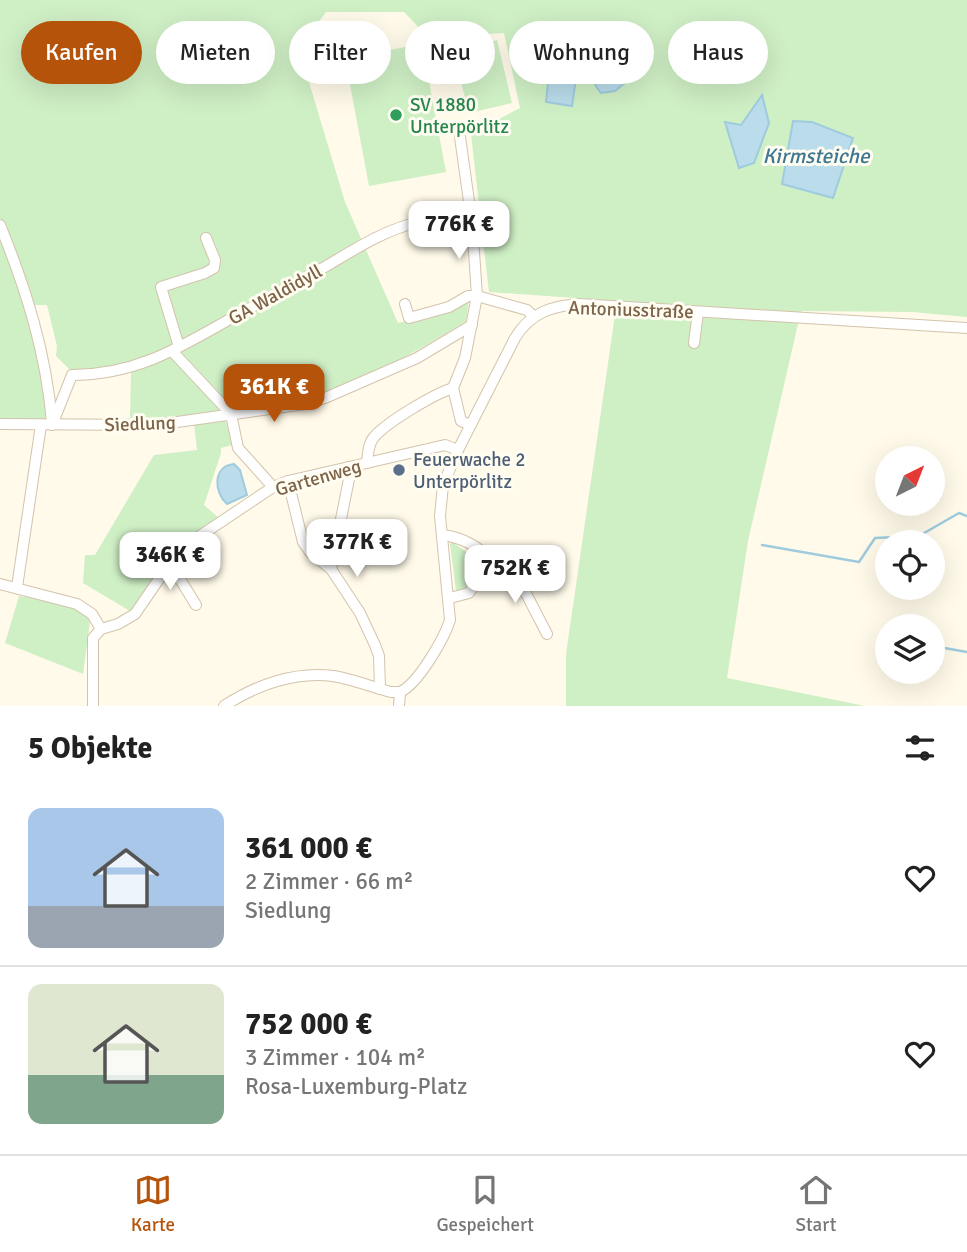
<!DOCTYPE html>
<html lang="de">
<head>
<meta charset="utf-8">
<style>
	:root { --surface:#fff; --page:#f6f6f6; --text:#222; --muted:#767676; --line:#e0e0e0; --accent:#b45309 }
	body { margin:0; font-family:Signika,sans-serif; background:var(--page); color:var(--text); height:100vh; display:flex; flex-direction:column; font-size:26px; white-space:nowrap }
	* { box-sizing:border-box; margin:0 }
	p { font-size:23px; color:var(--muted) }
	.icon { flex:none; width:38px; height:38px; fill:none; stroke:currentColor; stroke-width:2; stroke-linecap:round; stroke-linejoin:round }
	.map { position:relative; height:706px; overflow:hidden }
	.side { display:flex; flex-direction:column; background:var(--surface); flex:1 }
	.side>* { flex:none }
	.top-card { position:absolute; left:21px; top:21px; width:926px; height:63px; display:flex; gap:14px }
	.needle { width:46px; rotate:42deg }
	.tools { position:absolute; left:875px; top:446px; display:grid; gap:14px }
	.tools a { display:grid; place-items:center; width:70px; height:70px; border-radius:50%; background:var(--surface); box-shadow:0 7px 28px #0002; font-size:35px }
	.price { position:absolute; translate:-50% -60px; padding:0 16px; border-radius:14px; background:#fff; color:#222; font-size:23px; line-height:46px; filter:drop-shadow(0 2px 4px #0008) }
	.price::after { content:''; position:absolute; left:50%; top:42px; width:21px; height:16px; margin-left:-10px; background:inherit; clip-path:polygon(0 0,100% 0,50% 100%) }
	.price.on { background:var(--accent); color:#fff }
	ul { padding:0; list-style:none }
	li { display:flex; align-items:center; gap:21px; height:175px; padding:0 28px }
	li+li { border-top:2px solid var(--line) }
	li span { display:grid; place-items:center; flex:none; width:196px; height:140px; border-radius:14px; color:#555 }
	li>.icon { margin-inline-start:auto }
	span .icon { width:84px; height:84px; fill:#fffc; stroke-width:1 }
	li b { font-size:30px }
	h2 { display:flex; justify-content:space-between; align-items:center; height:84px; padding:0 28px; font-size:30px }
	.pill { padding:0 24px; border-radius:32px; background:var(--surface); box-shadow:0 7px 28px #0002; font-size:24px; line-height:63px }
	.pill.on { background:var(--accent); color:#fff }
	.dock { display:flex; justify-content:space-around; align-items:center; height:98px; border-top:2px solid var(--line); background:var(--surface); font-size:19px; color:var(--muted) }
	.dock a { display:grid; justify-items:center; gap:4px }
	.dock .on { color:var(--accent) }
	.map>svg:first-child { display:block }
</style>
</head>
<body>
<div class="map">
<svg width="967" height="706" viewBox="0 0 967 706">
	<rect width="100%" height="100%" fill="#fffae9"/>
	<g fill="#cfefc5" fill-rule="evenodd">
		<path d="M0 0H967V317L912 312 801 311 748 541 727 678 865 706H566V654L617 301 489 292 471 134 520 108 504 33 429 38 404 12H326L299 49 345 202 398 323 430 316 469 300 466 321C415 353 360 384 302 399L155 421 130 418 131 372 79 379 56 356 57 346 47 305H33L50 422H0ZM551 56 572 105V106L546 102ZM762 96 739 168 726 122 741 125Z"/>
		<path d="M497 40 512 103 469 113 453 51Z"/>
		<path d="M422 44 446 172 369 186 345 58Z"/>
		<path d="M223 420 226 422 232 445 221 448V453L204 505 219 518 176 546 130 611 83 583 85 555H95L154 455 197 450 194 424Z"/>
		<path d="M452 542H461L455 544 479 561V564L463 591H456L450 544Z"/>
		<path d="M19 596C42 600 78 599 90 621L83 674 5 643Z"/>
	</g>
	<g fill="#badceb" stroke="#9fcbde" stroke-width="2">
		<path d="M603 44C621 52 628 63 626 82L615 91 601 93C586 75 586 61 603 44Z"/>
		<path d="M569 45 580 51 572 106 546 102 551 56 557 49Z"/>
		<path d="M762 95 769 123 754 163 739 168 725 122 741 125Z"/>
		<path d="M793 121 812 122 853 138 833 198 782 184Z"/>
		<path d="M234 464 240 470 247 495 227 504C214 493 212 466 234 464Z"/>
	</g>
	<g fill="none" stroke-linecap="round" stroke-linejoin="round">
		<g stroke="#9fcbde" stroke-width="2.5">
			<path d="M762 545 859 562 875 538 919 536 959 513 967 516"/>
			<path d="M933 646 967 652"/>
		</g>
		<g stroke="#d3c3ac" stroke-width="12">
			<g id="minor">
				<path d="M0 225C26 289 46 352 52 422"/>
				<path d="M405 304 409 318 449 307 468 296H477L527 310 533 316"/>
				<path d="M694 343 698 312"/>
				<path d="M179 347 161 287 205 273 214 268 215 260 206 238"/>
				<path d="M172 351 231 414 238 448 273 487"/>
				<path d="M453 388 461 421 470 425"/>
				<path d="M0 424 156 425 305 404 325 398 417 358 472 325"/>
				<path d="M52 425 72 375C135 375 177 349 230 319 261 302 292 285 323 268 354 250 383 230 419 222 436 219 455 222 472 223"/>
				<path d="M367 463C368 454 368 444 374 437 387 422 434 394 453 388L465 358 477 296 472 223 460 137"/>
				<path d="M288 481 303 542 310 552 331 569 360 613 375 645 379 656 380 689"/>
				<path d="M443 535C459 537 481 546 490 561"/>
				<path d="M490 561 503 562 517 576 547 634"/>
				<path d="M170 563 196 605"/>
				<path d="M331 569 349 479 348 467"/>
				<path d="M0 584 77 604 92 614 101 629"/>
				<path d="M17 587 41 425"/>
				<path d="M450 598 469 593 490 561"/>
				<path d="M400 692C418 684 444 639 450 620L440 516 443 485 458 450 515 338C530 313 551 306 579 304L967 328"/>
				<path d="M93 706V638L101 629 118 624 135 614 179 550 273 487 288 481 445 445 458 450"/>
				<path d="M224 706C256 685 295 671 333 676 352 679 372 687 391 692H400"/>
				<path d="M399 706 400 692"/>
			</g>
		</g>
		<use href="#minor" stroke="#fff" stroke-width="10"/>
	</g>
	<circle fill="#2e9e5b" stroke="#fffcf1" stroke-width="2.5" cx="396" cy="115" r="7"/>
	<circle fill="#5c6f8a" stroke="#fffcf1" stroke-width="2.5" cx="399" cy="470" r="7"/>
	<g text-anchor="middle" stroke-width="6" stroke-linejoin="round" paint-order="stroke">
		<g font-size="19" fill="#27864d" stroke="#fffcf1" text-anchor="start">
			<text x="410" y="111">SV 1880<tspan x="410" dy="22">Unterpörlitz</tspan></text>
		</g>
		<g font-size="19" fill="#7d6348" stroke="#fffcf1">
			<text transform="translate(275 294) rotate(-29)" y="7">GA Waldidyll</text>
			<text transform="translate(631 309) rotate(2)" y="7">Antoniusstraße</text>
			<text transform="translate(140 423) rotate(-2)" y="7">Siedlung</text>
			<text transform="translate(318 477) rotate(-16)" y="7">Gartenweg</text>
		</g>
		<g font-size="19" fill="#4e5e75" stroke="#fffcf1" text-anchor="start">
			<text x="413" y="466">Feuerwache 2<tspan x="413" dy="22">Unterpörlitz</tspan></text>
		</g>
		<g font-size="21" font-style="italic" fill="#3f7893" stroke="#fffcf1">
			<text x="816" y="163">Kirmsteiche</text>
		</g>
	</g>
</svg>
<div class="tools">
<a><svg class="needle" viewBox="-14 -14 28 28"><path d="M0-13l5 13h-10z" fill="#e53935"/><path d="M0 13l5-13h-10z" fill="#767676"/></svg></a>
<a><svg class="icon" aria-label="locate" viewBox="0 0 24 24"><circle cx="12" cy="12" r="6"/><path d="M12 2v4M12 18v4M2 12h4M18 12h4"/></svg></a>
<a><svg class="icon" aria-label="layers" viewBox="0 0 24 24"><path d="M12 4l9 5-9 5-9-5zM3 14l9 5 9-5"/></svg></a>
</div>
<b class="price" style="left:459px;top:261px">776K €</b>
<b class="price on" style="left:274px;top:424px">361K €</b>
<b class="price" style="left:357px;top:579px">377K €</b>
<b class="price" style="left:170px;top:592px">346K €</b>
<b class="price" style="left:515px;top:605px">752K €</b>
<div class="top-card">
<a class="pill on">Kaufen</a>
<a class="pill">Mieten</a>
<a class="pill">Filter</a>
<a class="pill">Neu</a>
<a class="pill">Wohnung</a>
<a class="pill">Haus</a>
</div>
</div>
<section class="side">
<h2>5 Objekte<svg class="icon" aria-label="filters" viewBox="0 0 24 24"><path d="M4 7h16M4 17h16"/><circle cx="9" cy="7" r="2"/><circle cx="15" cy="17" r="2"/></svg></h2>
<ul>
<li><span style="background:linear-gradient(#a9c7e8 70%,#9aa5b1 0)"><svg class="icon" aria-label="home" viewBox="0 0 24 24"><path d="M3 11l9-7 9 7M6 9v11h12V9"/></svg></span><div><b>361 000 €</b><p>2 Zimmer · 66 m²</p><p>Siedlung</p></div><svg class="icon" aria-label="heart" viewBox="0 0 24 24"><path d="M12 20l-8-8c-3-5 5-10 8-4 3-6 11-1 8 4z"/></svg></li>
<li><span style="background:linear-gradient(#dfe7d0 65%,#7fa58c 0)"><svg class="icon" aria-label="home" viewBox="0 0 24 24"><path d="M3 11l9-7 9 7M6 9v11h12V9"/></svg></span><div><b>752 000 €</b><p>3 Zimmer · 104 m²</p><p>Rosa-Luxemburg-Platz</p></div><svg class="icon" aria-label="heart" viewBox="0 0 24 24"><path d="M12 20l-8-8c-3-5 5-10 8-4 3-6 11-1 8 4z"/></svg></li>
</ul>
</section>
<nav class="dock">
<a class="on"><svg class="icon" aria-label="map" viewBox="0 0 24 24"><path d="M3 6l6-2 6 2 6-2v14l-6 2-6-2-6 2zM9 4v14M15 6v14"/></svg>Karte</a>
<a><svg class="icon" aria-label="saved" viewBox="0 0 24 24"><path d="M7 4h10v16l-5-4-5 4z"/></svg>Gespeichert</a>
<a><svg class="icon" aria-label="home" viewBox="0 0 24 24"><path d="M3 11l9-7 9 7M6 9v11h12V9"/></svg>Start</a>
</nav>
</body>
</html>
